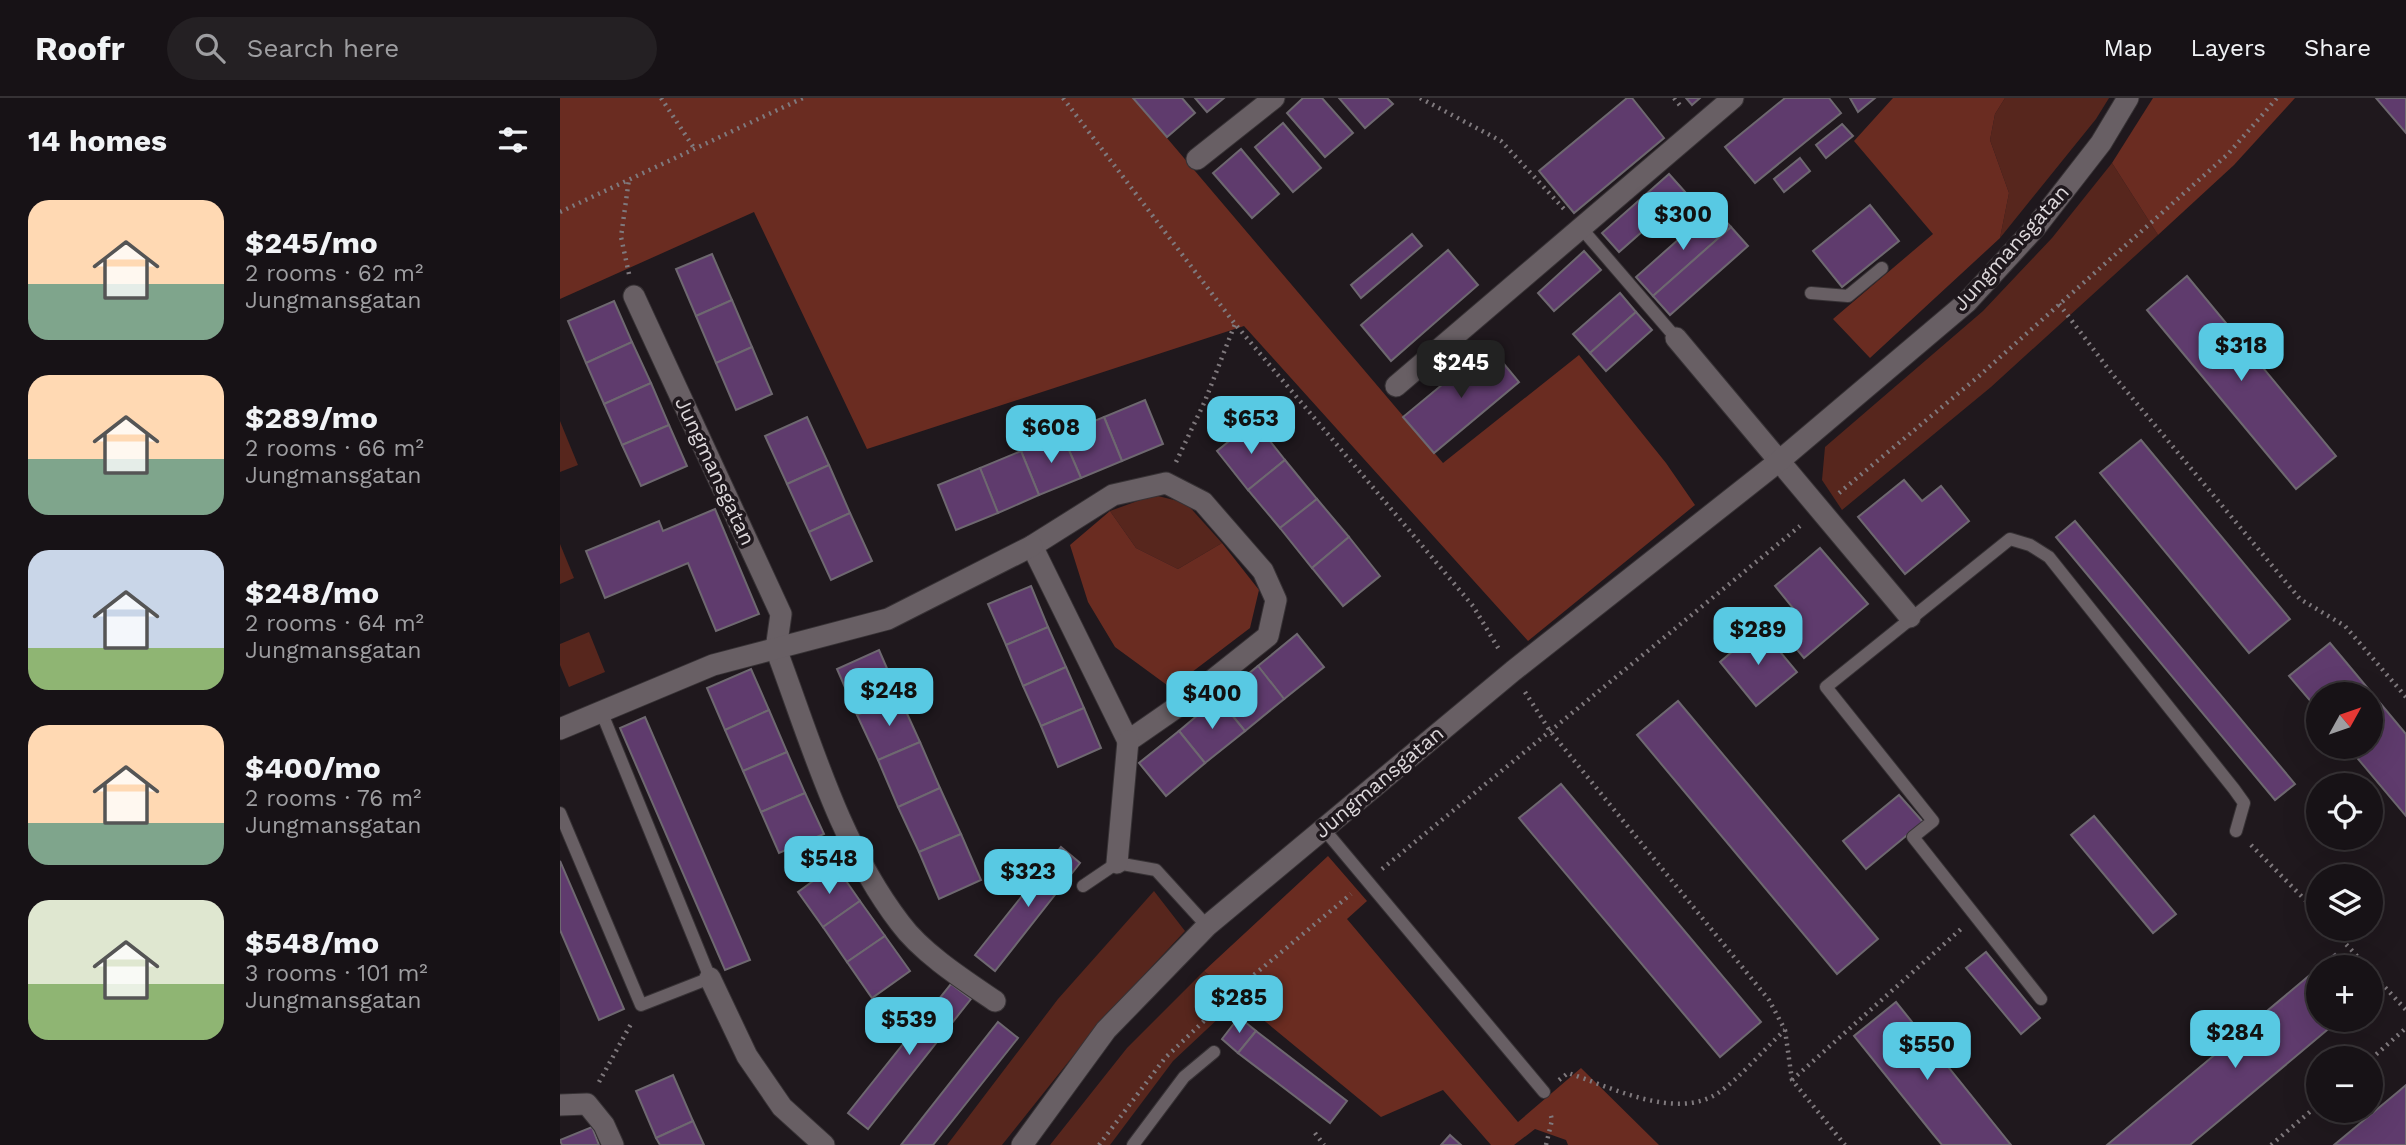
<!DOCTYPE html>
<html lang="en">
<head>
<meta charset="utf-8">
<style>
	:root { --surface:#171216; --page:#242023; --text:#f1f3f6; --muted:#9e9ea1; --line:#363235; --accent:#58c9e3 }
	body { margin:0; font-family:"Work Sans",sans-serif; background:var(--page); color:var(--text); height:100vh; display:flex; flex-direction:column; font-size:26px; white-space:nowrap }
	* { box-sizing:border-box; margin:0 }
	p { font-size:23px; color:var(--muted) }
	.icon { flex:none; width:38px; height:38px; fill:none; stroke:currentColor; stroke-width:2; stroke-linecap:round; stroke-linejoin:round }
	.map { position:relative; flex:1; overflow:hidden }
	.side { display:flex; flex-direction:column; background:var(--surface); width:560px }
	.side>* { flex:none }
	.needle { width:46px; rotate:50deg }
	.fabs { position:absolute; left:1746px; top:584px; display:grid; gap:14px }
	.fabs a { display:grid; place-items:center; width:77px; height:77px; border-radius:50%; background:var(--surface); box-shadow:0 7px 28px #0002,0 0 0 2px var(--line); font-size:35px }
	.price { position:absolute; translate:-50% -60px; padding:0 16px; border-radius:14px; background:var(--accent); color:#111; font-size:23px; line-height:46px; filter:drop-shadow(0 2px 4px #0008) }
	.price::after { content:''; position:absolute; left:50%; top:42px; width:21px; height:16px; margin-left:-10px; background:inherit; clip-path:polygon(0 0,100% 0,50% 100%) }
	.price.current { background:#222; color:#fff }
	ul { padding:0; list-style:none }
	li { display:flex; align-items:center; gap:21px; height:175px; padding:0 28px }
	li span { display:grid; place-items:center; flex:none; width:196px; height:140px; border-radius:21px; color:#555 }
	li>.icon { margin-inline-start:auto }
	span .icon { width:84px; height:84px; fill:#fffc; stroke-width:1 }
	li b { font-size:30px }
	h2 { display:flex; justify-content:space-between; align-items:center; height:84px; padding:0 28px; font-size:30px }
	header { display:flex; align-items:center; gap:42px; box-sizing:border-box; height:98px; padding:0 35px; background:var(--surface); border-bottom:2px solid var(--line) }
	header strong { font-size:33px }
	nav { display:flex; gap:38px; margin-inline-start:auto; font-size:24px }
	.search { width:490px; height:63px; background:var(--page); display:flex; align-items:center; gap:18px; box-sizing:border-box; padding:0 24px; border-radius:38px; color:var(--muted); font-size:26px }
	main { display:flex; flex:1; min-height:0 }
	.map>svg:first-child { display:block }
</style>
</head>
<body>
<header>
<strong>Roofr</strong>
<div class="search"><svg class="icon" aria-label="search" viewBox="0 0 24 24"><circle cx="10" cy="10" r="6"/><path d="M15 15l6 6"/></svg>Search here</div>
<nav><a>Map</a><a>Layers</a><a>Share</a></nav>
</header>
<main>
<section class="side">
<h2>14 homes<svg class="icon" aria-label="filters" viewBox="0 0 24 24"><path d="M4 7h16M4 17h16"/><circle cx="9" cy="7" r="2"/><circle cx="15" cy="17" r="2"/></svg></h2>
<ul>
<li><span style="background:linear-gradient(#ffd9b3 60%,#7fa58c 0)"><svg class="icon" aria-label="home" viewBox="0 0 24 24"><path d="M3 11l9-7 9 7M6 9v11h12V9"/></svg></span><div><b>$245/mo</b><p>2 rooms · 62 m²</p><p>Jungmansgatan</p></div></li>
<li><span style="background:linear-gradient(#ffd9b3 60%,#7fa58c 0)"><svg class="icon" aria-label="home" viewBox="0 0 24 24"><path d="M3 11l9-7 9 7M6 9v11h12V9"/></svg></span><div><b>$289/mo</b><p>2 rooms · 66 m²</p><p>Jungmansgatan</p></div></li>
<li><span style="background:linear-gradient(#c9d6e8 70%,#8fb573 0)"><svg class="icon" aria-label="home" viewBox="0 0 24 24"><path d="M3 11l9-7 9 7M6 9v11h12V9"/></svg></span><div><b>$248/mo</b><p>2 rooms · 64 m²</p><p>Jungmansgatan</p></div></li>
<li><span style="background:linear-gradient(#ffd9b3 70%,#7fa58c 0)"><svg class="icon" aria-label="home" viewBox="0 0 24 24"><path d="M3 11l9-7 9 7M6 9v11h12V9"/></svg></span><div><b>$400/mo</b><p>2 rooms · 76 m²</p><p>Jungmansgatan</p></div></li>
<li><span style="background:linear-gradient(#dfe7d0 60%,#8fb573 0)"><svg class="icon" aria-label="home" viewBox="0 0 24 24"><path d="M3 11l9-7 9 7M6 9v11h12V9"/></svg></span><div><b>$548/mo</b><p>3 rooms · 101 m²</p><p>Jungmansgatan</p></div></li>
</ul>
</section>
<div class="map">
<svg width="1846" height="1047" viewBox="0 0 1846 1047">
	<rect width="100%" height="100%" fill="#1f181d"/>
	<g fill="#57261d">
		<path d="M1445 0H1549L1536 21 1440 140 1449 95 1430 42 1435 16Z"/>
		<path d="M1552 65 1598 137 1431 289 1282 412 1262 382 1265 349 1423 213 1492 140Z"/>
		<path d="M0 323 18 367 0 374Z"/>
		<path d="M594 397 626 405 662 445 618 471 576 450 550 413Z"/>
		<path d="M0 446 14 480 0 486Z"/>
		<path d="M29 534 45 574 9 589 0 567V546Z"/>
		<path d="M594 793 625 833 541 923 442 1047H387L498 901Z"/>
		<path d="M644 873 678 902 613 963 550 1047H490L567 950Z"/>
	</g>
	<g fill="#6a2c21">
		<path d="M0 0H573L883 365 1019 257 1106 365 1135 407 968 543 684 228 307 351 194 114 0 201Z"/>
		<path d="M1333 0H1445L1435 16 1430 42 1449 95 1440 140 1310 260 1273 221 1373 136 1294 43Z"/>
		<path d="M1593 0H1735L1674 67 1598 137 1552 65Z"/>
		<path d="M550 413 576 450 618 471 662 445 699 492 690 530 611 590 555 549 528 504 510 447Z"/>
		<path d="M768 758 807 803 787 821 958 1024 1021 970 1099 1047H1008L1006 1042 975 1031 954 1047H931L883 992 821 1019 644 873Z"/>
	</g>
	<g fill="#5f3b6d" stroke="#6e6870" stroke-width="2">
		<path d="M573 0H622L635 15 607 39Z"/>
		<path d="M635 0H664L647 14Z"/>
		<path d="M743 0H762L793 35 765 59 727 15Z"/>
		<path d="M779 0H827L833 6 805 30Z"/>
		<path d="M1067 0H1072L1104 40 1014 115 979 73Z"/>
		<path d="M1126 0H1140L1132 7Z"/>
		<path d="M1225 0H1269L1281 15 1195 85 1165 49Z"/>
		<path d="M1290 0H1315L1298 14Z"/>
		<path d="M1816 0H1846V35Z"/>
		<path d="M723 25 761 70 733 94 695 49Z"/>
		<path d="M1282 26 1293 38 1266 60 1256 47Z"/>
		<path d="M681 51 719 96 692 120 653 75Z"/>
		<path d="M1240 60 1250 73 1224 94 1214 81Z"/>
		<path d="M1109 76 1126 95 1059 154 1042 135Z"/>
		<path d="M1310 107 1339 143 1282 189 1253 153Z"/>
		<path d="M1154 110 1171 129 1093 198 1076 179Z"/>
		<path d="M1171 129 1188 148 1110 217 1093 198Z"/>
		<path d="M852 136 862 148 801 200 791 187Z"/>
		<path d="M888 152 918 187 831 263 801 227Z"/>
		<path d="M1024 153 1041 172 994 213 978 195Z"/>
		<path d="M152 156 172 202 136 218 116 171Z"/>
		<path d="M1627 178 1776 358 1736 391 1587 212Z"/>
		<path d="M1060 195 1076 214 1030 255 1013 236Z"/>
		<path d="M172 202 192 249 156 265 136 218Z"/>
		<path d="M54 203 72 244 26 265 8 223Z"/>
		<path d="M1076 214 1092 232 1046 273 1030 255Z"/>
		<path d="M72 244 91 285 44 306 26 265Z"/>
		<path d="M929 248 959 284 874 355 843 319Z"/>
		<path d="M192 249 212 296 176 312 156 265Z"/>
		<path d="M91 285 109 327 62 347 44 306Z"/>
		<path d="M585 302 603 346 562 363 544 319Z"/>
		<path d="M247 319 269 367 227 386 205 338Z"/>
		<path d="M544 319 562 363 521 380 502 336Z"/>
		<path d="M694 323 725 362 688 392 657 353Z"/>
		<path d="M109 327 127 368 81 388 62 347Z"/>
		<path d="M502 336 521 380 479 397 461 353Z"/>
		<path d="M1581 342 1730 521 1689 555 1540 375Z"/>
		<path d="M461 353 479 397 438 415 420 370Z"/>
		<path d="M725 362 757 401 720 430 688 392Z"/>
		<path d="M269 367 290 415 249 434 227 386Z"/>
		<path d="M420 370 438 415 396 432 378 387Z"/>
		<path d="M1344 382 1362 403 1381 388 1409 423 1345 476 1298 419Z"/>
		<path d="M757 401 789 439 752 470 720 430Z"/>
		<path d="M155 411 199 516 156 533 128 465 45 500 26 453 99 423 103 433Z"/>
		<path d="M290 415 312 463 271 482 249 434Z"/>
		<path d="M1515 423 1735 686 1715 702 1496 439Z"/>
		<path d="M789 439 820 478 783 508 752 470Z"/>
		<path d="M1260 450 1308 506 1244 560 1215 525 1233 510 1215 488Z"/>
		<path d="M471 488 488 529 446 547 428 506Z"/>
		<path d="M488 529 506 569 463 588 446 547Z"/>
		<path d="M1200 530 1237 574 1196 608 1160 564Z"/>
		<path d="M737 536 764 569 724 601 698 568Z"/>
		<path d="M1770 545 1846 636V718L1788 649H1811V597H1759V613L1729 578Z"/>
		<path d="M319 552 339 598 297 617 277 571Z"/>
		<path d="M698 568 724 601 685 633 658 600Z"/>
		<path d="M506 569 524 610 481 628 463 588Z"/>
		<path d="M191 571 209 612 165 632 147 590Z"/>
		<path d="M339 598 360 644 318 662 297 617Z"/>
		<path d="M658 600 685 633 645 665 619 633Z"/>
		<path d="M1118 603 1318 841 1277 876 1077 637Z"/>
		<path d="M524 610 541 650 498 669 481 628Z"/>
		<path d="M209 612 227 654 183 673 165 632Z"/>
		<path d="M85 619 190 862 165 872 60 630Z"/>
		<path d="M619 633 645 665 606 698 579 665Z"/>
		<path d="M360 644 380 690 338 709 318 662Z"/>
		<path d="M227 654 245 695 201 714 183 673Z"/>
		<path d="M1001 686 1201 924 1160 959 959 720Z"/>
		<path d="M380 690 401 736 359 754 338 709Z"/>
		<path d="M245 695 264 736 219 755 201 714Z"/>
		<path d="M1339 697 1363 724 1306 771 1283 743Z"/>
		<path d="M1534 718 1616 816 1593 835 1511 737Z"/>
		<path d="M401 736 421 782 379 801 359 754Z"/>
		<path d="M501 749 520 765 435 873 415 857Z"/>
		<path d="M0 763 64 911 39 922 0 832Z"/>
		<path d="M275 767 300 803 263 829 238 794Z"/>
		<path d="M300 803 325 838 287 864 263 829Z"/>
		<path d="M325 838 350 873 312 900 287 864Z"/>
		<path d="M1426 854 1480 920 1461 936 1406 870Z"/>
		<path d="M1775 856 1787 870H1759V922H1779L1660 1022 1630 1047H1547Z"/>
		<path d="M391 886 411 901 308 1031 288 1015Z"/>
		<path d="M1336 904 1451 1047H1382L1373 1036 1294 938Z"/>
		<path d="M679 919 696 933 678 955 662 941Z"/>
		<path d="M438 924 458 940 373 1047H341Z"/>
		<path d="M696 933 787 1003 770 1025 678 955Z"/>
		<path d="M113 977 133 1023 96 1040 76 993Z"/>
		<path d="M1846 987V1047H1774L1839 993Z"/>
		<path d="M133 1023 144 1047H100L96 1040Z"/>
		<path d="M32 1029 39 1047H2L0 1042Z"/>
		<path d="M890 1037 901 1047H881Z"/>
	</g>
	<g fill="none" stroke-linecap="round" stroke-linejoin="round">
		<g stroke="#373235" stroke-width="14">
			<g id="lane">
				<path d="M1022 131 1116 240"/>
				<path d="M1251 195 1288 198 1322 170"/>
				<path d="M0 715 81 907 150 880 41 613"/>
				<path d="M763 730 984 994"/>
				<path d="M523 788 557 765 596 772 647 828"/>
				<path d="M1481 901 1353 739 1373 723 1266 589 1450 441 1470 447 1489 459 1674 691 1684 705 1676 733"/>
				<path d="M573 1047 624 979 654 954"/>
			</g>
		</g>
		<g stroke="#373235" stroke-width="23">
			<g id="street">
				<path d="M637 61 714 0"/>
				<path d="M74 198 221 516 216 551C251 644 279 745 340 825 362 855 404 882 435 903"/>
				<path d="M1116 240 1350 519"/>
				<path d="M836 288 1173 0"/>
				<path d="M606 385 643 404 703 473 716 502 708 538 630 600 568 643 472 448 553 397Z"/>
				<path d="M0 631 153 567 328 521 472 448"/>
				<path d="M557 765 568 643"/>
				<path d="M150 880 187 958 222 1009 264 1047"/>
				<path d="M0 1007 27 1006 44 1027 53 1047"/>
				<path d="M462 1047 546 932 647 828 953 573 1218 364 1407 204 1475 130 1541 45 1568 0"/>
			</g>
		</g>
		<g stroke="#7f797d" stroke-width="4.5" stroke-dasharray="2 5" stroke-linecap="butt">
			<path d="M101 0 134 50"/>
			<path d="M503 0 675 226 913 508 940 553"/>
			<path d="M860 0 941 43 1004 111"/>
			<path d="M1114 0 1122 10"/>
			<path d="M0 114 243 0"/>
			<path d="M69 176 61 139 69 81"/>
			<path d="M1499 206 1553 277 1740 501 1785 528 1846 599"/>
			<path d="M616 364 645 303 675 226"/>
			<path d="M1279 395 1419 278 1668 56 1717 0"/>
			<path d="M965 594 990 633 1209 902 1225 932 1232 982 1285 1047"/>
			<path d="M1691 747 1759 816"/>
			<path d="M822 771 1240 428"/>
			<path d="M1772 831 1808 870"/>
			<path d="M1811 874 1846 912"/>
			<path d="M1811 961 1846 930"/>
			<path d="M999 982 1008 975C1051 989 1116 1023 1158 995 1178 982 1206 949 1225 932"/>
			<path d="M1232 982 1401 831"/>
			<path d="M39 984 72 924"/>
			<path d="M755 1035 764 1047"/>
			<path d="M539 1047 605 960 683 886 791 796"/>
			<path d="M986 1047 992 1022 990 1014"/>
			<path d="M1711 1047 1759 1006"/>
		</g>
		<use href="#lane" stroke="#685f64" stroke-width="12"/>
		<use href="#street" stroke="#685f64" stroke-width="21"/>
	</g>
	<g text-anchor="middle" stroke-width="7" stroke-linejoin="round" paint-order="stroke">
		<g font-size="21" fill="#dcd7da" stroke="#1f181d">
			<text transform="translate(1451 150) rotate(-48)" y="7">Jungmansgatan</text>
			<text transform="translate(155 373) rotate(65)" y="7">Jungmansgatan</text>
			<text transform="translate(819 684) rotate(-40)" y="7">Jungmansgatan</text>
		</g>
	</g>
</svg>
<div class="fabs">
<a><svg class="needle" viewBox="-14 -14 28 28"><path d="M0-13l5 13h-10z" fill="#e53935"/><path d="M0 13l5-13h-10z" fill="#9e9ea1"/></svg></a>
<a><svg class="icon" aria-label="locate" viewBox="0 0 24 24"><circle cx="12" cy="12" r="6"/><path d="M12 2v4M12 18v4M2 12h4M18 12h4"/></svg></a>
<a><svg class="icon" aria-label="layers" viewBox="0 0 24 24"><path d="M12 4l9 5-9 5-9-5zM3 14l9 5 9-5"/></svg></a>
<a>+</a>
<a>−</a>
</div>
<b class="price" style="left:1123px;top:154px">$300</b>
<b class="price" style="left:1681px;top:285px">$318</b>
<b class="price current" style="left:901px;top:302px">$245</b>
<b class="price" style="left:691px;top:358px">$653</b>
<b class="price" style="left:491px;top:367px">$608</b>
<b class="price" style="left:1198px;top:569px">$289</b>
<b class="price" style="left:329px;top:630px">$248</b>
<b class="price" style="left:652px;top:633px">$400</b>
<b class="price" style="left:269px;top:798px">$548</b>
<b class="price" style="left:468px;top:811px">$323</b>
<b class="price" style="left:679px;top:937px">$285</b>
<b class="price" style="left:349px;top:959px">$539</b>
<b class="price" style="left:1675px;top:972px">$284</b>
<b class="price" style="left:1367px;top:984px">$550</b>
</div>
</main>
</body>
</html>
